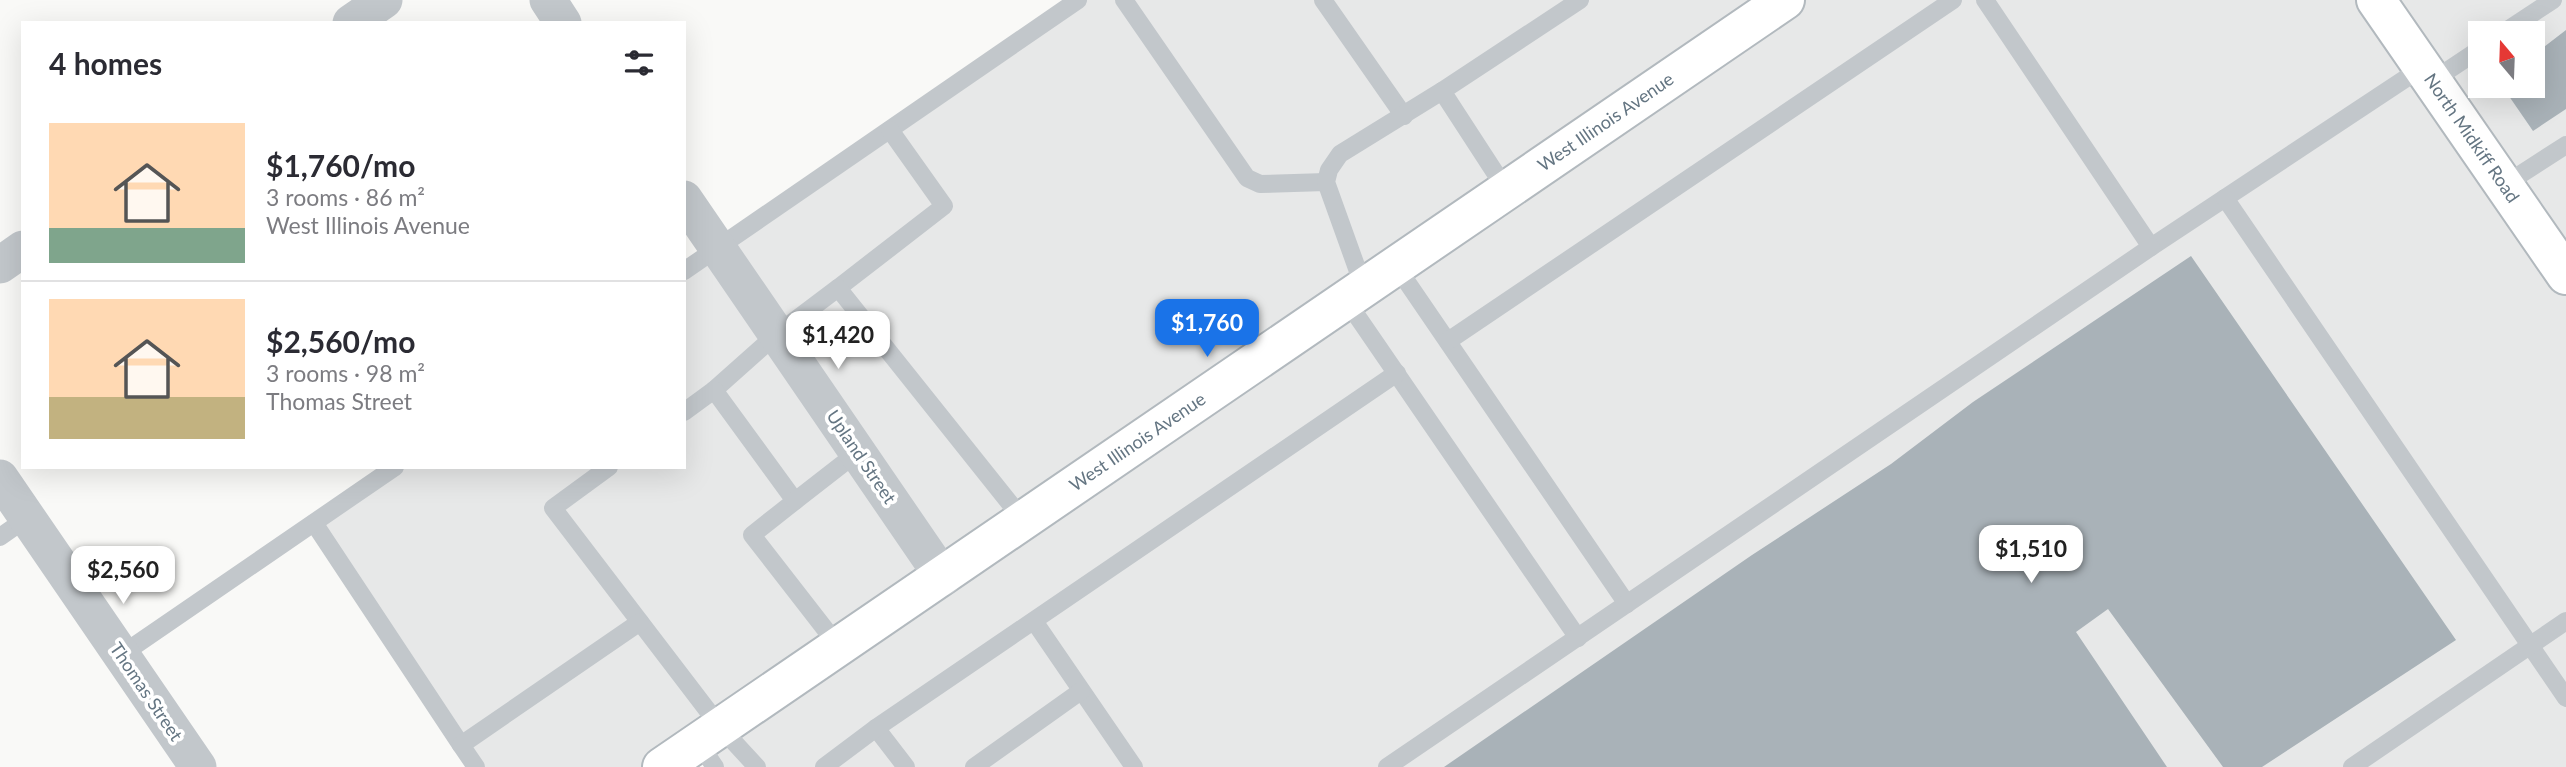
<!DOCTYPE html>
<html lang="en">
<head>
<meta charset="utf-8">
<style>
	:root { --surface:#fff; --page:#f2f2f3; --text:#2b2b33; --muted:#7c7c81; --line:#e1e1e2; --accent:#1a73e8 }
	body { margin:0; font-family:Lato,sans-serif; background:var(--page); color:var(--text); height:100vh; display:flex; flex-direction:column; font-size:26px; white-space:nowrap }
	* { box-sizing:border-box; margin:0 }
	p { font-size:23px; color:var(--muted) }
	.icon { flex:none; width:38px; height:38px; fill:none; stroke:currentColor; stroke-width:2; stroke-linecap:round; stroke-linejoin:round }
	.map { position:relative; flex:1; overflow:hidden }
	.panel { position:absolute; left:21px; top:21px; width:665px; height:448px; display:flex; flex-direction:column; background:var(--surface); border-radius:0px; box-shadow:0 7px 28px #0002 }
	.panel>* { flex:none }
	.needle { width:46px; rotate:341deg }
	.fabs { position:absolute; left:2468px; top:21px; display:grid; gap:14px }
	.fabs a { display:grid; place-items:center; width:77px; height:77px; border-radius:0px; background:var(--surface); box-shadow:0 7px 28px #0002; font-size:35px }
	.price { position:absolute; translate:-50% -60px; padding:0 16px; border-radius:14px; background:#fff; color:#222; font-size:23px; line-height:46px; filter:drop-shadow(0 2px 4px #0008) }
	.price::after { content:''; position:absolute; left:50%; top:42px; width:21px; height:16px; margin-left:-10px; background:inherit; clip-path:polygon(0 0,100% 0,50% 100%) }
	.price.selected { background:var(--accent); color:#fff }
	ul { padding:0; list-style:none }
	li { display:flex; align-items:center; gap:21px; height:175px; padding:0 28px }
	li+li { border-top:2px solid var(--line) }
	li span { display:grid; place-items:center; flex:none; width:196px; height:140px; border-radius:0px; color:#555 }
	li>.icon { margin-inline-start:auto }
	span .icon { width:84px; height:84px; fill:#fffc; stroke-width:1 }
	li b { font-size:30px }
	h2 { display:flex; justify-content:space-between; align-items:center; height:84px; padding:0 28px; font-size:30px }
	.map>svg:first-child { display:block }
</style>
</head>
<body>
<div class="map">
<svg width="2566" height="767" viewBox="0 0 2566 767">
	<rect width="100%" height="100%" fill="#f9f9f7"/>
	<path fill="#e7e8e8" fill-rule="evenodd" d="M1082 0H2566V767H710L700 753 680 767H481L318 524 401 467H684V273ZM2480 33H2532V86H2480Z"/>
	<g fill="#a9b2b8">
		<path d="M2566 30V109L2533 131 2502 86H2532V56Z"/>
		<path d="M2191 256 2456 640 2262 767H2223L2108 609 2076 632 2167 767H1444L1752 555 1891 464 1973 402Z"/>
	</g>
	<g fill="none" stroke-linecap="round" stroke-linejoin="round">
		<g stroke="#b2b9be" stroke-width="42">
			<g id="secondary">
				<path id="s1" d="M2376 0 2566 275"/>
				<path id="s2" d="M662 767 1785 0"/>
			</g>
		</g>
		<g stroke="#c2c7cb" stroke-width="18">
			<path d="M1124 0 1247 178 1260 184 1326 182"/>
			<path d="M1323 0 1404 116"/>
			<path d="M1985 0 2151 247 2423 67"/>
			<path d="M2503 33 2553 0"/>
			<path d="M2432 81 2480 49"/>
			<path d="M2504 185 2566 145"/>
			<path d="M1507 191 1442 91 1580 0"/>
			<path d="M2225 198 2566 698"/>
			<path d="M1396 266 1627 604"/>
			<path d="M684 271 1078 0"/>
			<path d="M838 288 944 206 890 130"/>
			<path d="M1364 288 1326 182 1329 170 1340 154 1442 91"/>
			<path d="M1346 300 1578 638"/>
			<path d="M1448 341 1953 0"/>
			<path d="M714 390 777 334 838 288 1024 521"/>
			<path d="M684 412 714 390 795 501 752 535 839 647"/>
			<path d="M609 467 553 508 721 728 757 767"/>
			<path d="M795 501 858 452"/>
			<path d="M314 523 461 745"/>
			<path d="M0 537 27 518"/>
			<path d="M1034 621 1134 767"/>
			<path d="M121 655 395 467"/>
			<path d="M876 728 906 767"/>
			<path d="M698 742 715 767"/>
			<path d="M476 767 461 745 640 622"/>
			<path d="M824 767 876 728 1397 373"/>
			<path d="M974 767 1081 691"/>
			<path d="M1387 767 2151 247"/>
			<path d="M2352 767 2566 621"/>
		</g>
		<g stroke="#c2c7cb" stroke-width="37">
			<path d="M548 0 563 23"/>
			<path d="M351 23 384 0"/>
			<path d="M684 199 943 577"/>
			<path d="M0 265 23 249"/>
			<path d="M0 478 198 767"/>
		</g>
		<use href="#secondary" stroke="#fff" stroke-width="38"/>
	</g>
	<g text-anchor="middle" stroke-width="7" stroke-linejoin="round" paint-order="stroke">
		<g font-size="18" fill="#647582" stroke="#fff">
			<text dy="6" stroke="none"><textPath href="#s2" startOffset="1143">West Illinois Avenue</textPath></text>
			<text dy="6" stroke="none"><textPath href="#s1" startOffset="168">North Midkiff Road</textPath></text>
			<text dy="6" stroke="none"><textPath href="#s2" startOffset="576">West Illinois Avenue</textPath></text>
			<text transform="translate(861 457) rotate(56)" y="6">Upland Street</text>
			<text transform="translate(146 692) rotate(56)" y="6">Thomas Street</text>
		</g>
	</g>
</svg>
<div class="fabs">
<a><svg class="needle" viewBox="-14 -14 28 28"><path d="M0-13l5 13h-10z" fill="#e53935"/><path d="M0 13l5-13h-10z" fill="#7c7c81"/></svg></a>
</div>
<b class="price selected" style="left:1207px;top:359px">$1,760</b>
<b class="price" style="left:838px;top:371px">$1,420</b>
<b class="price" style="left:2031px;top:585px">$1,510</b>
<b class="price" style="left:123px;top:606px">$2,560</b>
<section class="panel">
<h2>4 homes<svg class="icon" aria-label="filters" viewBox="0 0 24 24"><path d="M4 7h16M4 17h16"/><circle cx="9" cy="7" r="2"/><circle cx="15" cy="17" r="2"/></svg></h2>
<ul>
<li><span style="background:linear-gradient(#ffd9b3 75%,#7fa58c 0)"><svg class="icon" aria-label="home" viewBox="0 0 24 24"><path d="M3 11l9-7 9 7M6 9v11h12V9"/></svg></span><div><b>$1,760/mo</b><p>3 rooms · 86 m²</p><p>West Illinois Avenue</p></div></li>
<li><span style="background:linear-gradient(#ffd9b3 70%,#c2b280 0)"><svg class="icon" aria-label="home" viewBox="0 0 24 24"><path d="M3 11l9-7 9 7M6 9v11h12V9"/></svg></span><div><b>$2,560/mo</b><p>3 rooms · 98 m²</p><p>Thomas Street</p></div></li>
</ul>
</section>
</div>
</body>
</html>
